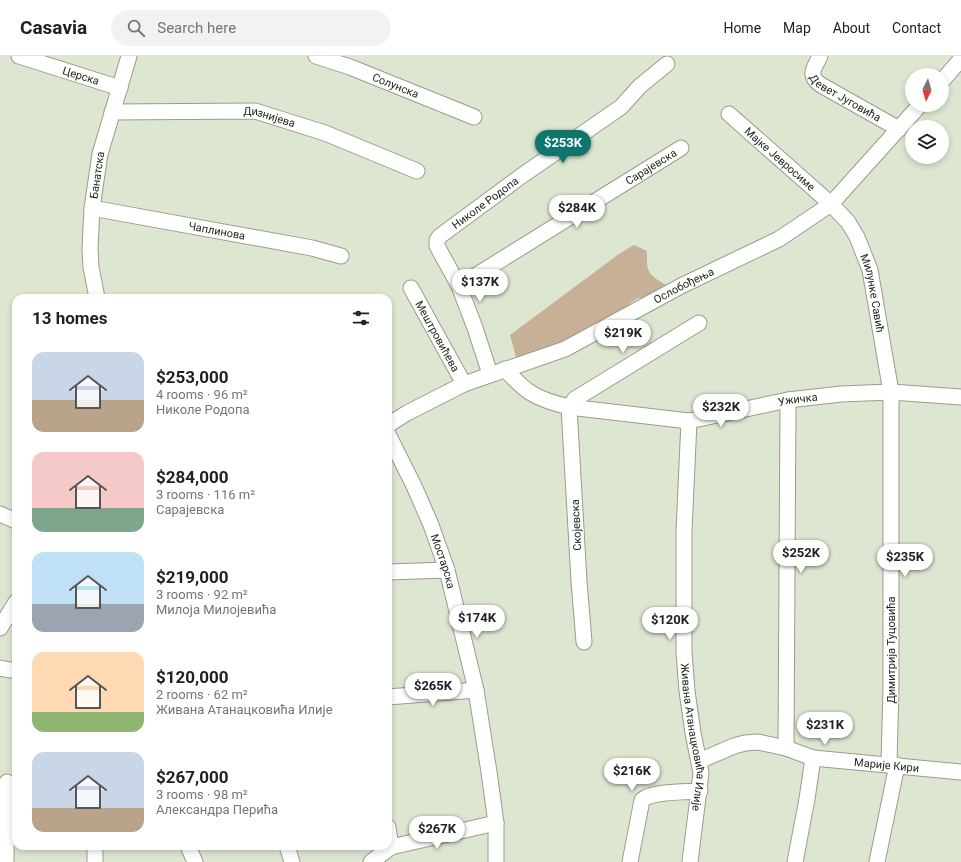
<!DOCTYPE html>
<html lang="en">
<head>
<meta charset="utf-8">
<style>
	:root { --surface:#fff; --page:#f2f2f2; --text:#202124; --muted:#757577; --line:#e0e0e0; --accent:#0f766e }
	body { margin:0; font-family:Roboto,sans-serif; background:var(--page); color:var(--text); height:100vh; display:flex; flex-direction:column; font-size:15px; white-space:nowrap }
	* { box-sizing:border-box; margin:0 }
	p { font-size:13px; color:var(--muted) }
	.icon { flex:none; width:22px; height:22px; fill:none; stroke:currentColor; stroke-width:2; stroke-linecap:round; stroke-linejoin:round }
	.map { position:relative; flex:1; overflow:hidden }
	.panel { position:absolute; left:12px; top:238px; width:380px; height:556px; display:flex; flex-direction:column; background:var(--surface); border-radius:12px; box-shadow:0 2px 6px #0003 }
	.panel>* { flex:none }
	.needle { width:26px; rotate:185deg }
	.tools { position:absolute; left:905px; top:12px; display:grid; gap:8px }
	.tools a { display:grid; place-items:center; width:44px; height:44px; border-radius:50%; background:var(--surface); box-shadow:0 2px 6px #0003; font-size:20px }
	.price { position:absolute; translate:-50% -34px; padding:0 9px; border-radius:14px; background:#fff; color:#222; font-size:13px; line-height:26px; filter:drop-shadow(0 1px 2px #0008) }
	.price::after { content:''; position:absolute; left:50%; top:24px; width:12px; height:9px; margin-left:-6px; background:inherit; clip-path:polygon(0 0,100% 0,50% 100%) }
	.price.on { background:var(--accent); color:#fff }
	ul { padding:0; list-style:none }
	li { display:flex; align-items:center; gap:12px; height:100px; padding:0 20px }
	li span { display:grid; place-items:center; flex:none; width:112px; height:80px; border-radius:12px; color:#555 }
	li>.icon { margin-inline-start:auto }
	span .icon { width:48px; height:48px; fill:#fffc; stroke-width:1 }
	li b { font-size:17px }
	h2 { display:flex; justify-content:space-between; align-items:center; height:48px; padding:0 20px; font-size:17px }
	header { display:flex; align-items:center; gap:24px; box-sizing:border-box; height:56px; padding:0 20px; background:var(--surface); border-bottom:1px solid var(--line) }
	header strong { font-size:19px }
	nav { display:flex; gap:22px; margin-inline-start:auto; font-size:14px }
	.search { width:280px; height:36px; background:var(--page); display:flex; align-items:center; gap:10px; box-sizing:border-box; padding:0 14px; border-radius:22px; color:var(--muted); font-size:15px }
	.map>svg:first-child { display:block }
</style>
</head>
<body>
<header>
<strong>Casavia</strong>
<div class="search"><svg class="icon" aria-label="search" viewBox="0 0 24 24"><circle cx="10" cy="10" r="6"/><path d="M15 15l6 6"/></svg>Search here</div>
<nav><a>Home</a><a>Map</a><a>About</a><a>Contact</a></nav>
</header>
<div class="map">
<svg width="961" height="806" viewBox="0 0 961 806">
	<rect width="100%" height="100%" fill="#dce6d0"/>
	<path fill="#c7b097" d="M634 189 647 195C646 218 649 218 667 230L646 242H638L630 247 626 254C597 269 547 300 516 301L510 279 619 198Z"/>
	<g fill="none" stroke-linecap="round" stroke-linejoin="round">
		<g stroke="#959f8a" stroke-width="17">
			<g id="minor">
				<path id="s1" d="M19 0 120 32"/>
				<path id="s2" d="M316 0 350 11 474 61"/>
				<path id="s3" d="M820 0C814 13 807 19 821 29L899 73"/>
				<path d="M942 25 961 3"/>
				<path id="s4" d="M112 56 255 55 325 77 417 115"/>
				<path id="s5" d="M729 58 831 148 848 166 857 181 870 214 891 336V631L889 708"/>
				<path id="s6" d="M92 152 312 192 341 200"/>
				<path id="s7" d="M459 230 681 92"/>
				<path id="s8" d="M411 232 464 328"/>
				<path id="s9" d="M97 242 91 211 90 193 92 152 100 98 129 0"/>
				<path id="s10" d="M505 313C527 338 537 343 569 351L689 365 788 344 841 338 891 336 961 341"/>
				<path id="s11" d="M490 318 475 272 459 230 437 190V184L440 180 520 121 621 51 640 30 667 8"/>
				<path id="s12" d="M689 365 684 475V596L687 635 693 677 701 717 690 806"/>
				<path id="s13" d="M388 369 407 357 464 328 565 293 681 230 779 183 831 148 920 49"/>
				<path id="s14" d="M388 378 414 430 431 469 447 514 476 634 489 716 496 767V806"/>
				<path d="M0 458 16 465"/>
				<path d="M388 516 447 514"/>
				<path d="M0 572 16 546"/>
				<path d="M584 586 579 525 569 351 575 343 699 267"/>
				<path d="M0 612 16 615"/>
				<path d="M388 641 476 634"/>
				<path d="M786 692 788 344"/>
				<path id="s15" d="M699 705 734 690 745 687 758 686 786 692 813 702 961 716"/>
				<path d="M388 771 391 791"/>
				<path d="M95 790V806"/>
				<path d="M188 790 195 806"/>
				<path d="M287 790 292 806"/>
				<path d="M6 806 7 726"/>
				<path d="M371 806 391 791 496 767"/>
				<path d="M630 806 642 744C652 735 686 736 700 735"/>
				<path d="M795 806 807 743 813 702"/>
				<path d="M877 806 897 709"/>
			</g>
		</g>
		<use href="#minor" stroke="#fff" stroke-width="15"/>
	</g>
	<g text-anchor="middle" stroke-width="3" stroke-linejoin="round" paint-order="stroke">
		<g font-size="11" fill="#23261e" stroke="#fff">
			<text dy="4" stroke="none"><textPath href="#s1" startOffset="65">Церска</textPath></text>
			<text dy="4" stroke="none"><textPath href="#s2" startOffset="85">Солунска</textPath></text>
			<text dy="4" stroke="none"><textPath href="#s3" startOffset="61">Девет Југовића</textPath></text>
			<text dy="4" stroke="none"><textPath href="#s4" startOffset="158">Дизнијева</textPath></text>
			<text dy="4" stroke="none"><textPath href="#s5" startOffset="68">Мајке Јевросиме</textPath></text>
			<text dy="4" stroke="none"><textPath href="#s7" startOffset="226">Сарајевска</textPath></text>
			<text dy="4" stroke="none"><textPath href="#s9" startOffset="124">Банатска</textPath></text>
			<text dy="4" stroke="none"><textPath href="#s11" startOffset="206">Николе Родопа</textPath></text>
			<text dy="4" stroke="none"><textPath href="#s6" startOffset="127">Чаплинова</textPath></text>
			<text dy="4" stroke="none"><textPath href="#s13" startOffset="328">Ослобођења</textPath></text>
			<text dy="4" stroke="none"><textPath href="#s5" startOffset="237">Милунке Савић</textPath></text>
			<text dy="4" stroke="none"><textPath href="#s8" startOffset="55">Мештровићева</textPath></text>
			<text dy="4" stroke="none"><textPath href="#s10" startOffset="308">Ужичка</textPath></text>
			<text transform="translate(576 469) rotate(-93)" y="4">Скојевска</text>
			<text dy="4" stroke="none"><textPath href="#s14" startOffset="139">Мостарска</textPath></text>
			<text transform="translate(891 594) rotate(-90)" y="4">Димитрија Туцовића</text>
			<text dy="4" stroke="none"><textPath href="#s12" startOffset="317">Живана Атанацковића Илије</textPath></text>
			<text dy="4" stroke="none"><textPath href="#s15" startOffset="194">Марије Кири</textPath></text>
		</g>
	</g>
</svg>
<div class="tools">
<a><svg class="needle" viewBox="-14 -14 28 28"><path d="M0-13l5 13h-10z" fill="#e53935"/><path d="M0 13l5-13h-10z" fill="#757577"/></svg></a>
<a><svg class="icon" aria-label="layers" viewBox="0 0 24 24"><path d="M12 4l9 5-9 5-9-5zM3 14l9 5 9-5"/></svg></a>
</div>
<b class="price on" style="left:563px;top:108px">$253K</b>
<b class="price" style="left:577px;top:173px">$284K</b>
<b class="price" style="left:480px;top:247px">$137K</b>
<b class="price" style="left:623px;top:298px">$219K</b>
<b class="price" style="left:721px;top:372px">$232K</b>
<b class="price" style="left:801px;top:518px">$252K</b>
<b class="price" style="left:905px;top:522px">$235K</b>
<b class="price" style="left:477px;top:583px">$174K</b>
<b class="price" style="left:670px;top:585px">$120K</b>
<b class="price" style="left:433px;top:651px">$265K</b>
<b class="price" style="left:825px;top:690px">$231K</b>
<b class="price" style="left:632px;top:736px">$216K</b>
<b class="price" style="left:437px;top:794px">$267K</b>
<section class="panel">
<h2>13 homes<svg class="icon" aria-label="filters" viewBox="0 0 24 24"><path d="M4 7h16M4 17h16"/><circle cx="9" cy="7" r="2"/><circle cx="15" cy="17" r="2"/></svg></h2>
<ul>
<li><span style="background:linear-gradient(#c9d6e8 60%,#b9a48a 0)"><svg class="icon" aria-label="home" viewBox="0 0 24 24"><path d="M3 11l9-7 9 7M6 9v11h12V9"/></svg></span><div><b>$253,000</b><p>4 rooms · 96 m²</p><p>Николе Родопа</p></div></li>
<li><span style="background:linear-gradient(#f6c9c9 70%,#7fa58c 0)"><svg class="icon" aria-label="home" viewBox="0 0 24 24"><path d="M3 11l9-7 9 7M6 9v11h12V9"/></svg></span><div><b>$284,000</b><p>3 rooms · 116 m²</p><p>Сарајевска</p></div></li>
<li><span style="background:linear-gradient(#bfe0f5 65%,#9aa5b1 0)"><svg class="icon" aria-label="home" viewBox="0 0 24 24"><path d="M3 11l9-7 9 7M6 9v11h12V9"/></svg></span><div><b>$219,000</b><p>3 rooms · 92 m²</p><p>Милоја Милојевића</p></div></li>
<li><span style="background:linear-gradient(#ffd9b3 75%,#8fb573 0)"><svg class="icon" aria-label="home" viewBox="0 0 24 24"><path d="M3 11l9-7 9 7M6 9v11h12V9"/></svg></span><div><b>$120,000</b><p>2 rooms · 62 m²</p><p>Живана Атанацковића Илије</p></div></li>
<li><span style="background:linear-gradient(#c9d6e8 70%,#b9a48a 0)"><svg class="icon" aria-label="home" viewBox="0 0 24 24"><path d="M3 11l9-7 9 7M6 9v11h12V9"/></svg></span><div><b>$267,000</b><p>3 rooms · 98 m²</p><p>Александра Перића</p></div></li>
</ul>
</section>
</div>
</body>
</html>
